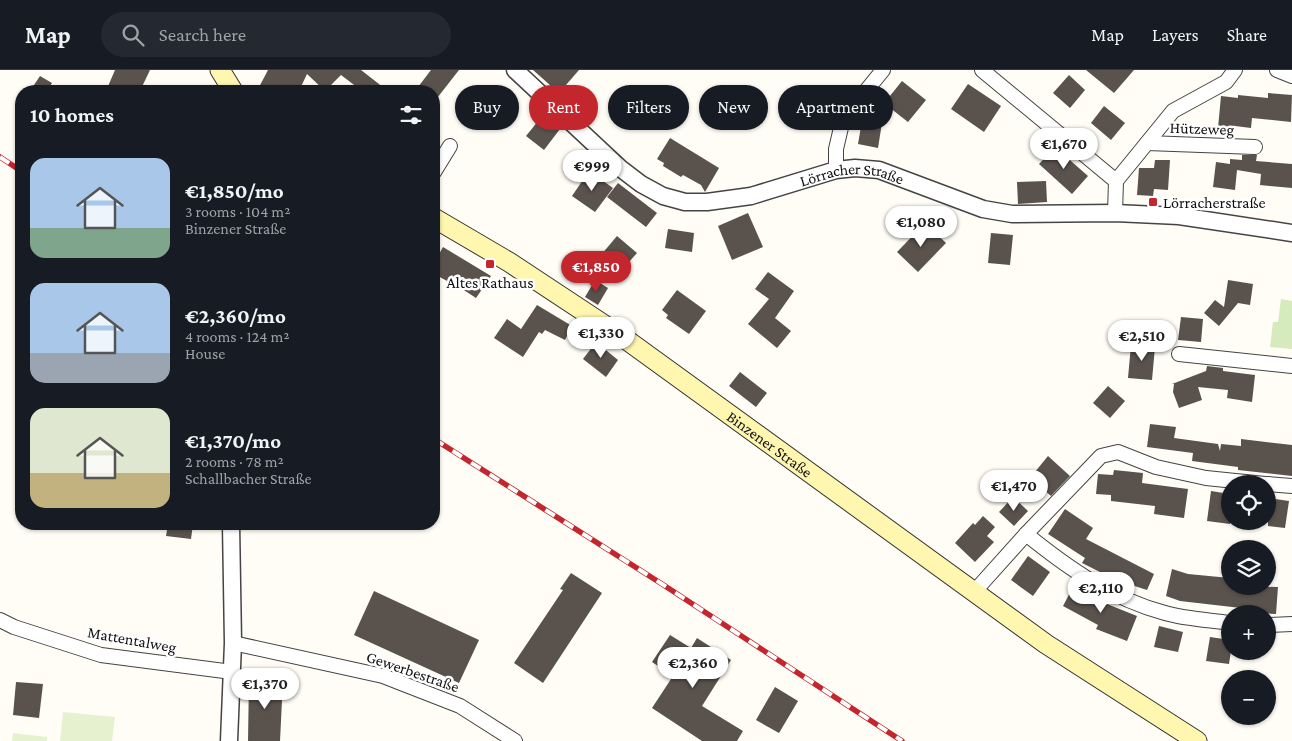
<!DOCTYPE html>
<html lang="en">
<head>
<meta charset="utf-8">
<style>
	:root { --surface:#171b24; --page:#242831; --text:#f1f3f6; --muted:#9ea1a6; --line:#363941; --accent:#c4262e }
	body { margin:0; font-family:"Crimson Pro",serif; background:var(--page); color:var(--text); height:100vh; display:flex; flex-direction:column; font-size:19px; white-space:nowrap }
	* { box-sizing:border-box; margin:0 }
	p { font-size:16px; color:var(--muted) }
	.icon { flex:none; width:28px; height:28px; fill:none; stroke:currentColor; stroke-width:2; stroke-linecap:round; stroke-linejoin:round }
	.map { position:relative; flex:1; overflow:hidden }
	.details { position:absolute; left:15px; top:15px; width:425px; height:445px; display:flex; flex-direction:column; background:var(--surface); border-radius:20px; box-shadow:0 1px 4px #0004 }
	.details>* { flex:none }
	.banner { position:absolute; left:455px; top:15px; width:475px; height:45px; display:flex; gap:10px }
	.buttons { position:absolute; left:1221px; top:405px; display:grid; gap:10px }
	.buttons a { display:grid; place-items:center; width:55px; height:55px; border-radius:50%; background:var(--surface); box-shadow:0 1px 4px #0004; font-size:25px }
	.price { position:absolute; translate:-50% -42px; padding:0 11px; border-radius:18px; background:#fff; color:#222; font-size:16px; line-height:32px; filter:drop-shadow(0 1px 2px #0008) }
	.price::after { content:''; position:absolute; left:50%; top:30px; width:15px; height:11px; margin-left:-8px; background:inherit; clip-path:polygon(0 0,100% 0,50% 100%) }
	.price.selected { background:var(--accent); color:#fff }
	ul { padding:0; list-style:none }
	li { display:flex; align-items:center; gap:15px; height:125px; padding:0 15px }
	li span { display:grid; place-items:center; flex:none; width:140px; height:100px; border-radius:15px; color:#555 }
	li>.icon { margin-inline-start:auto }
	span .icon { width:60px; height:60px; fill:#fffc; stroke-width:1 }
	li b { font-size:21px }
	h2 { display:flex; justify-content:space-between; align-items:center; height:60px; padding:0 15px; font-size:21px }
	.pill { padding:0 18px; border-radius:22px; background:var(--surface); box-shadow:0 1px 4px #0004; font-size:18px; line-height:45px }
	.pill.selected { background:var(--accent); color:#fff }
	header { display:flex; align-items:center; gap:30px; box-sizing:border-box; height:70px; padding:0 25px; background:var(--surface); border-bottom:1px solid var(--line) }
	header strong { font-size:24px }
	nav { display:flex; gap:28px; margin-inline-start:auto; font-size:18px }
	.search { width:350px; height:45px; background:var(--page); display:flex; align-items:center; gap:12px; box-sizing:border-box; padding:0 18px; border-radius:28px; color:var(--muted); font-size:19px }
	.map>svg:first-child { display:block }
</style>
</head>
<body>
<header>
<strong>Map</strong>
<div class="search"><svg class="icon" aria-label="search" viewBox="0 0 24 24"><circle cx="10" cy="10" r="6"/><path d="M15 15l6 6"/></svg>Search here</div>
<nav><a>Map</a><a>Layers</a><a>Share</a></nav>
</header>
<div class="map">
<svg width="1292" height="671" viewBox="0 0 1292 671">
	<rect width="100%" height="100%" fill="#fffdf5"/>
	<path fill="#d5ebbd" d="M1281 229 1292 231V279L1270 277 1273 252H1278Z"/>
	<g fill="#e6f2cf">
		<path d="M63 642 115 647 112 671H60Z"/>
		<path d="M13 663 47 667V671H12Z"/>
	</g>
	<g fill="#5a524d">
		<path d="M115 0H150L140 21H106Z"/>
		<path d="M268 0H361L388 21H362L341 5 325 21 307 4 299 21H257Z"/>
		<path d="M431 0H459L434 32V21H415Z"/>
		<path d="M533 0H579L559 23Z"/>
		<path d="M1086 0H1134L1114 23Z"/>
		<path d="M1069 5 1085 20 1070 38 1053 23Z"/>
		<path d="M40 6 52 13 47 21H30Z"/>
		<path d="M902 11 926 30 908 52 885 34 878 78 858 74 863 45 873 47Z"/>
		<path d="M968 14 1001 36 984 62 951 39Z"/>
		<path d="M818 17 836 33 819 51 802 34Z"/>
		<path d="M1268 23 1292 25 1291 52 1252 48 1251 58 1235 56V60L1218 58 1221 26 1238 28V25L1268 28Z"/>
		<path d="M1104 36 1125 53 1111 70 1091 53Z"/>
		<path d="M543 45 560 59 544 80 526 66Z"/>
		<path d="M670 68 719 98 705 122 701 115 683 105 681 107 663 96 664 93 657 89Z"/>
		<path d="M1055 77 1088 106 1072 124 1039 94Z"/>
		<path d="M1242 85H1257L1256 91 1292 94V118L1260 115 1261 104 1237 100 1235 120 1213 117 1216 92 1230 94V89L1242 90Z"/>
		<path d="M1155 90H1170L1168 120 1154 119 1153 126 1137 125 1139 98H1154Z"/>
		<path d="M589 101 613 118 595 142 572 126Z"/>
		<path d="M1046 111 1047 132 1018 134 1017 112Z"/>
		<path d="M618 113 657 143 646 157 607 127Z"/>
		<path d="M748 143 763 177 732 190 718 156Z"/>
		<path d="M925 153 946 173 918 202 897 182Z"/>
		<path d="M668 159 694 163 692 182 665 178Z"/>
		<path d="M991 163 1013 165 1010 195 988 193Z"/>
		<path d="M617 166 637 183 620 202 601 185Z"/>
		<path d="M443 177 491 206 476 228 450 211 449 212 434 204V193Z"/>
		<path d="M768 202 794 221 775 248 791 261 777 278 748 254 769 229 755 219Z"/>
		<path d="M595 210 608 218 598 235 585 227Z"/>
		<path d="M1228 210 1253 214 1250 235 1238 233 1219 256 1204 243 1215 230 1224 237Z"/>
		<path d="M677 220 706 241 689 264 666 248 668 245 662 240Z"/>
		<path d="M537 235 572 256 565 270 545 260 542 264 539 262 523 287 494 268 507 249 521 259Z"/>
		<path d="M1181 247 1203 249 1201 272 1178 270Z"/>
		<path d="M596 272 618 290 606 307 583 289Z"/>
		<path d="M1131 275 1155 277 1152 310 1128 308Z"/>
		<path d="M1207 296 1223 298V301L1255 305 1252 332 1227 328 1228 320 1198 317 1202 330 1179 338 1173 322 1174 314H1172L1206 301Z"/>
		<path d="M740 302 767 323 756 337 729 316Z"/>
		<path d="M1108 316 1125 331 1110 348 1093 333Z"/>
		<path d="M1150 354 1176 357 1174 368 1218 374 1220 381 1221 374 1241 376V369L1292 375V406L1238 400V397L1192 391 1193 383 1147 377Z"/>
		<path d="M1048 386 1070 406 1051 426 1030 408Z"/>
		<path d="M1114 400 1143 403 1142 413 1188 419 1184 448 1154 444 1155 436 1111 431V425L1096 424 1098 404 1113 405Z"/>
		<path d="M1211 421 1230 424V454L1207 451Z"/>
		<path d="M1013 427 1028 441 1014 456 999 442Z"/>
		<path d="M1268 428 1289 431 1285 458 1268 456Z"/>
		<path d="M1065 439 1093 458 1086 469 1154 504 1147 520 1116 510 1082 493 1085 488 1048 464Z"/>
		<path d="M983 446 995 457 987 466 994 472 975 492 955 473 973 453 975 455Z"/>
		<path d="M168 454H193L191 469 166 466Z"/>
		<path d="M1028 486 1050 502 1033 526 1011 510Z"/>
		<path d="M1172 499 1188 504 1230 508V516L1278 517 1276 544 1241 542V538L1180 531 1166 526Z"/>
		<path d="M571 503 602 523 543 613 514 593 563 520 560 519Z"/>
		<path d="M1073 517 1106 535 1107 534 1137 546 1127 571 1096 559 1098 555 1063 536Z"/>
		<path d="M374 521 479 570 459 613 354 565Z"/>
		<path d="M1159 556 1183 562 1178 582 1154 577Z"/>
		<path d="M670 565 691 578 697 568 731 590 702 636 743 661 737 671H702L652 638 673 606 652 592Z"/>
		<path d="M1210 567 1230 570 1231 581 1229 594 1206 591Z"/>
		<path d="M249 609 283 610 280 671H248Z"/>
		<path d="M16 612 43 614 39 648 13 645Z"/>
		<path d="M775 617 798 631 779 663 756 650Z"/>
	</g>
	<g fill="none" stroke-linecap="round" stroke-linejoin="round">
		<g stroke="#444" stroke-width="16">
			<g id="minor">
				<path d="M982 0 1116 111"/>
				<path d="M1277 0 1292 6"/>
				<path d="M1147 73 1255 77"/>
				<path d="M836 100V79L843 49 883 0"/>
				<path d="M434 102 450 76"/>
				<path d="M1115 143 1116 111 1173 41 1226 12 1235 0"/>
				<path d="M1179 284 1292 296"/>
				<path d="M1268 414 1292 416"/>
				<path d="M1026 464C1068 498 1112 529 1165 543 1186 549 1209 550 1230 553"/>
				<path d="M974 522 1026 464 1101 386 1118 382 1156 397 1206 408 1265 414"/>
				<path d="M0 550 14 557 101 585 232 602"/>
				<path d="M1268 555 1292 554"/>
				<path d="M233 573 383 606 460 636 515 671"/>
			</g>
		</g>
		<g stroke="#444" stroke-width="19">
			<g id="tertiary">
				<path id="s1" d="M515 0 620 98 641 114 663 126 685 132H707L751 126 836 100 855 98 879 100 983 139 1012 144 1115 143 1179 146 1292 163"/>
				<path d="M229 671 233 573 231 454"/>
			</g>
		</g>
		<g stroke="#333" stroke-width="21">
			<g id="secondary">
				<path d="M220 0 233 21"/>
				<path id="s2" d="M434 148 509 192 624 268 1046 574 1197 671"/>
			</g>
		</g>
		<use href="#minor" stroke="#fff" stroke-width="14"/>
		<use href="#tertiary" stroke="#fff" stroke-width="16"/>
		<use href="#secondary" stroke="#fff6b0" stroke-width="19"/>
		<g stroke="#c4262e" stroke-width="5.5">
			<g id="rail">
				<path d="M0 87 21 101"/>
				<path d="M434 369 662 514 902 671"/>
			</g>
		</g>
		<use href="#rail" stroke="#fff" stroke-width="4" stroke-dasharray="11" stroke-linecap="butt"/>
	</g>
	<g fill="#c4262e" stroke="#fff" stroke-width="2">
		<rect x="1148" y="127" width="10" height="10" rx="2.5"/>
		<rect x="485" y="189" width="10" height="10" rx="2.5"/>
	</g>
	<g text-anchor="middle" stroke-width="5" stroke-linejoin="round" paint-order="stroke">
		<g font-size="16" fill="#111" stroke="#fff">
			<text transform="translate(1202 58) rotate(2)" y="6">Hützeweg</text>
			<text dy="6" stroke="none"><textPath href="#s1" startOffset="389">Lörracher Straße</textPath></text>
			<text dy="6" stroke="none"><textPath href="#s2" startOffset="405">Binzener Straße</textPath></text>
			<text transform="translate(132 569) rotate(10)" y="6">Mattentalweg</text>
			<text transform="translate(413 601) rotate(19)" y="6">Gewerbestraße</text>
		</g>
		<g font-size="16" fill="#111" stroke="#fff" text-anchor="start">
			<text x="1163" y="138">Lörracherstraße</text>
			<text x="490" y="218" text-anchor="middle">Altes Rathaus</text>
		</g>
	</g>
</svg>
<div class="buttons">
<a><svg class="icon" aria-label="locate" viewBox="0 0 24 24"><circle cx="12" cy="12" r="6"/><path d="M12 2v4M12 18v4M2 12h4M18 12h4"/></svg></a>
<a><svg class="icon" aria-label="layers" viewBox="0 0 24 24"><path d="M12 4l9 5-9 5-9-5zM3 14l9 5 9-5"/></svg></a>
<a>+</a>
<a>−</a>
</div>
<b class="price" style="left:1064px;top:100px">€1,670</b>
<b class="price" style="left:592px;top:122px">€999</b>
<b class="price" style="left:921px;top:178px">€1,080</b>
<b class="price selected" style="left:596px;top:223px">€1,850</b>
<b class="price" style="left:601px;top:289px">€1,330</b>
<b class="price" style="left:1142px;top:292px">€2,510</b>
<b class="price" style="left:1014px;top:442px">€1,470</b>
<b class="price" style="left:1101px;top:544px">€2,110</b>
<b class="price" style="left:693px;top:619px">€2,360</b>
<b class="price" style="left:265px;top:640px">€1,370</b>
<div class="banner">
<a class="pill">Buy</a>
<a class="pill selected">Rent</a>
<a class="pill">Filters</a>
<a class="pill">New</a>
<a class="pill">Apartment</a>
</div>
<section class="details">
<h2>10 homes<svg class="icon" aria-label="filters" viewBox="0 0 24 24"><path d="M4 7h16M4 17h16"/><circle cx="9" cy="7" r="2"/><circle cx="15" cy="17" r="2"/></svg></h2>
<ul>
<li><span style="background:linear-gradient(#a9c7e8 70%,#7fa58c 0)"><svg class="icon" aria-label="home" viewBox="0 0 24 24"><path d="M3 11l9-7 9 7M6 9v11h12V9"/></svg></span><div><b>€1,850/mo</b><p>3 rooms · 104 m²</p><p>Binzener Straße</p></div></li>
<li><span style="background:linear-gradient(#a9c7e8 70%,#9aa5b1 0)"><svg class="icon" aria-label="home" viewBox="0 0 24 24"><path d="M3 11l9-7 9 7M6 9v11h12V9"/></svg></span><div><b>€2,360/mo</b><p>4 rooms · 124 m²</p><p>House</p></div></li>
<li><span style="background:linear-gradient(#dfe7d0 65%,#c2b280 0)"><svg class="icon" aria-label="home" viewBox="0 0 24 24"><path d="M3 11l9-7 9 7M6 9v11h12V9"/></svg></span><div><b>€1,370/mo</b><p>2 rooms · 78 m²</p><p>Schallbacher Straße</p></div></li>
</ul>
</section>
</div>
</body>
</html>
